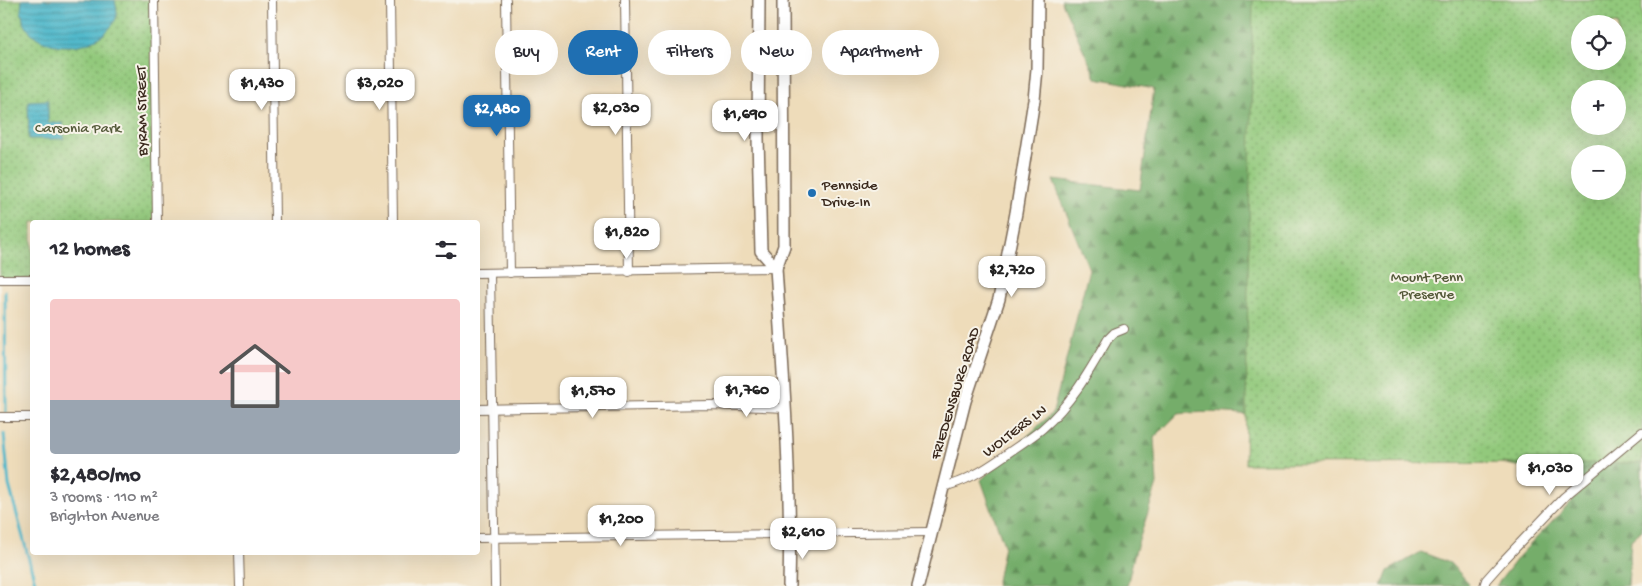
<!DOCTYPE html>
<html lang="en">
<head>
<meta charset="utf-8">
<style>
	:root { --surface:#fff; --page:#f2f2f3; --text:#2b2b33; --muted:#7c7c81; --line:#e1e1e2; --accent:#1f6fb2 }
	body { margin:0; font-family:"Gochi Hand",sans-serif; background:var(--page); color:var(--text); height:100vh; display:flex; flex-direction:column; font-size:19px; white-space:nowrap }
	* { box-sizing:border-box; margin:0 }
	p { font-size:16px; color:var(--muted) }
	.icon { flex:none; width:28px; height:28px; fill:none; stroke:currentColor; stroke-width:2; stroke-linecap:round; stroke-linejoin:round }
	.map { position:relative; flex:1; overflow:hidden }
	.drawer { position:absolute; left:30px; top:220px; width:450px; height:335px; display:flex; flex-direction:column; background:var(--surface); border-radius:5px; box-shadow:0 5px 20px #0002 }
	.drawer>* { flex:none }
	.guide { position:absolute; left:495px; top:30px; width:475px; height:45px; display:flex; gap:10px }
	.tools { position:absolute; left:1571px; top:15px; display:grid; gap:10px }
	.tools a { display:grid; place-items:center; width:55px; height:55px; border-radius:50%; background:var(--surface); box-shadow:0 5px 20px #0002; font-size:25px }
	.price { position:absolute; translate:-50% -42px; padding:0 11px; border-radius:10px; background:#fff; color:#222; font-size:16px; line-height:32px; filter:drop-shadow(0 1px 2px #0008) }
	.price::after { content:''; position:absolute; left:50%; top:30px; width:15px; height:11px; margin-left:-8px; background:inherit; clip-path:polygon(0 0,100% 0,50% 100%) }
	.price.current { background:var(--accent); color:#fff }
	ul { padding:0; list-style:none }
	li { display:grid; align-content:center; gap:10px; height:265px; padding:0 20px }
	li+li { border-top:1px solid var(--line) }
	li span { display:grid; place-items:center; height:155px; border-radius:5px; color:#555 }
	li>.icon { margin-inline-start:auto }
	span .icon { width:90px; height:90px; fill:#fffc; stroke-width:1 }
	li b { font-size:21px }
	h2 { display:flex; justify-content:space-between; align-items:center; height:60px; padding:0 20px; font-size:21px }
	.chip { padding:0 18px; border-radius:22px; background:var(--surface); box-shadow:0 5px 20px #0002; font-size:18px; line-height:45px }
	.chip.current { background:var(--accent); color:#fff }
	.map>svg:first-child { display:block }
</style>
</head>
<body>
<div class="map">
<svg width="1642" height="586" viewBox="0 0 1642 586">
	<defs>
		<pattern id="forest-firs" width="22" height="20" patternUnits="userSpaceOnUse" patternTransform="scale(1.25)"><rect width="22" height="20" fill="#75ad6b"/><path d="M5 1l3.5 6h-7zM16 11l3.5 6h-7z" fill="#618d57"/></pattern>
		<pattern id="park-dots" width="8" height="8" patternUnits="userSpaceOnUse" patternTransform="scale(1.25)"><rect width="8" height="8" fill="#92c97b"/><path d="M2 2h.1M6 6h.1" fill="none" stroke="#78a364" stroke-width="1.8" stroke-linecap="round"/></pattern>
		<pattern id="water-rules" width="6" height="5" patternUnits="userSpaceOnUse" patternTransform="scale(1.25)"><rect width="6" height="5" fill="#4db7ca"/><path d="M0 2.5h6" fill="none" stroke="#4195a3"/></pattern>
	</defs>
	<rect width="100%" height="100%" fill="#f7f3e8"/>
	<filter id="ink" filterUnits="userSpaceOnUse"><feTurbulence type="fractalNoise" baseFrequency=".02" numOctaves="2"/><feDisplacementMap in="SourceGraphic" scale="10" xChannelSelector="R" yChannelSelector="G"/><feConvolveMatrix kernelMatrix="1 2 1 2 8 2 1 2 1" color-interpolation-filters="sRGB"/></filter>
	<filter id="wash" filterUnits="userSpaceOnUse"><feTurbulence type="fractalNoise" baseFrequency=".0096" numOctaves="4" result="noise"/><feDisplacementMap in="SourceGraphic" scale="20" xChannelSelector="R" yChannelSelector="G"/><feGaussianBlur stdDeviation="1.12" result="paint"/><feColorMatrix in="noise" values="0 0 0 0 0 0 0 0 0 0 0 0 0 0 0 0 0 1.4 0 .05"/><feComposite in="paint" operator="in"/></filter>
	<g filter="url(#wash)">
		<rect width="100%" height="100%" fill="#eedcba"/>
		<g fill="url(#forest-firs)" stroke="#586c44" fill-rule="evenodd">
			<path d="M1061 0H1642L1618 154H1580L1510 181 1642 282V530L1631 540 1628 586H1496L1520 555 1579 494 1571 475C1501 464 1431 450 1362 436 1301 424 1240 407 1178 414L1154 438 1157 484 1134 556 1127 586H996L1004 545 981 480 1053 412 1089 269 1053 180 1140 190 1154 89 1096 78ZM1580 24H1618V61H1580ZM1580 89H1618V126H1580Z"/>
			<path d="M1421 552 1450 563 1469 583 1468 586H1382L1388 571Z"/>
		</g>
		<g fill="url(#park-dots)" stroke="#667a4c" fill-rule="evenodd">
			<path d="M0 0H154L157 222H32V279H0Z"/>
			<path d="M1253 0H1642V463L1245 464ZM1580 24H1618V61H1580ZM1580 89H1618V126H1580ZM1580 154H1618V191H1580Z"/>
		</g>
		<g fill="url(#water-rules)" stroke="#447074">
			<path d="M22 0H115C116 5 117 11 117 15 115 23 109 29 104 34 74 58 14 46 22 0Z"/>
			<path d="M48 100V123H63L64 139H29L28 101Z"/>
		</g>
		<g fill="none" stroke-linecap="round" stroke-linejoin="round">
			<g stroke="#4db7ca" stroke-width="3">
				<path d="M5 291 6 412"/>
				<path d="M4 434 9 485 36 586"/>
			</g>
		</g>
	</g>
	<g filter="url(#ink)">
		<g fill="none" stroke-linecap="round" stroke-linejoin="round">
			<g stroke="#7a6855" stroke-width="10">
				<g id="street">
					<path d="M154 0 157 222"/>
					<path d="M272 0 275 222"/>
					<path d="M390 0 393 222"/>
					<path d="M506 0 510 273"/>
					<path d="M625 0 629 272"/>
					<path d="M478 273 776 268"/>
					<path d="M490 273 495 586"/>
					<path d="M0 279H32"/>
					<path d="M478 409 712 405 786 408"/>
					<path d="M0 417H32"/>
					<path d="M942 487C965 482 984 470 1004 456 1016 447 1030 439 1042 429 1071 404 1089 372 1108 339L1114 333 1124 329"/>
					<path d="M478 538 931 532"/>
					<path d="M239 552 240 586"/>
					<path d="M1484 586 1486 580 1502 562 1564 497 1642 432"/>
				</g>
			</g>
			<g stroke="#7a6855" stroke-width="14">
				<g id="secondary">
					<path d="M759 0 758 138 761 251 776 268"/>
					<path d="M783 0 784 246 776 268C783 374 792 480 789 586"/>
					<path d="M918 586 965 401 999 299 1016 213 1034 100 1037 69 1038 0"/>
				</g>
			</g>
			<use href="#street" stroke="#fff" stroke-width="8"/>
			<use href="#secondary" stroke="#fff" stroke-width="11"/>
		</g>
	</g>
	<circle fill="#1f6fb2" stroke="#f7f3e8" stroke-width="2" cx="812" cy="193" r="5"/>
	<g text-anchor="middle" stroke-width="4" stroke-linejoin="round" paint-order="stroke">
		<g font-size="15" fill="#3b2a1e" stroke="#f7f3e8">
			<text transform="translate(141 111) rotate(-91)" y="5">BYRAM STREET</text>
			<text transform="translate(954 393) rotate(-73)" y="5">FRIEDENSBURG ROAD</text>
			<text transform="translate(1014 430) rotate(-37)" y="5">WOLTERS LN</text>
		</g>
		<g font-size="15" fill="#555a3a" stroke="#f7f3e8">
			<text x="78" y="132">Carsonia Park</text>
			<text x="1427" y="281">Mount Penn<tspan x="1427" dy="17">Preserve</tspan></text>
		</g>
		<g font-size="15" fill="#3b2a1e" stroke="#f7f3e8" text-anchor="start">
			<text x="822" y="189">Pennside<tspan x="822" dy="17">Drive-In</tspan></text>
		</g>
	</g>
</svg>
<div class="tools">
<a><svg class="icon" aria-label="locate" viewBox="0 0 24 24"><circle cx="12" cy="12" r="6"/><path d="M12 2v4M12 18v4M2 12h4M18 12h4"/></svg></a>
<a>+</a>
<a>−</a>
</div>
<b class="price" style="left:262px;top:111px">$1,430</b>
<b class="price" style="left:380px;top:111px">$3,020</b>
<b class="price" style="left:616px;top:136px">$2,030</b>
<b class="price current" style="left:497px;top:137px">$2,480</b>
<b class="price" style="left:745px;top:142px">$1,690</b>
<b class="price" style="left:627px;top:260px">$1,820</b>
<b class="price" style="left:1012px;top:298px">$2,720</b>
<b class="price" style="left:747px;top:418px">$1,760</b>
<b class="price" style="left:593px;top:419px">$1,570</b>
<b class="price" style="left:1550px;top:496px">$1,030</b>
<b class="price" style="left:621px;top:547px">$1,200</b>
<b class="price" style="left:803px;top:560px">$2,610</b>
<div class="guide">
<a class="chip">Buy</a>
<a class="chip current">Rent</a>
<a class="chip">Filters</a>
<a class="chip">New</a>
<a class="chip">Apartment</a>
</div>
<section class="drawer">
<h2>12 homes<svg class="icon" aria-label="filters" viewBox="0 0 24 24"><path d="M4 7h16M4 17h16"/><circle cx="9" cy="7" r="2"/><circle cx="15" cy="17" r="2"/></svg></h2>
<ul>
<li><span style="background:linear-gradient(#f6c9c9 65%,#9aa5b1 0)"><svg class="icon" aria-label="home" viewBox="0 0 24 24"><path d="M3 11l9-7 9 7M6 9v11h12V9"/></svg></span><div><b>$2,480/mo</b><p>3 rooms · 110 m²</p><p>Brighton Avenue</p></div></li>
</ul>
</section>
</div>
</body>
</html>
